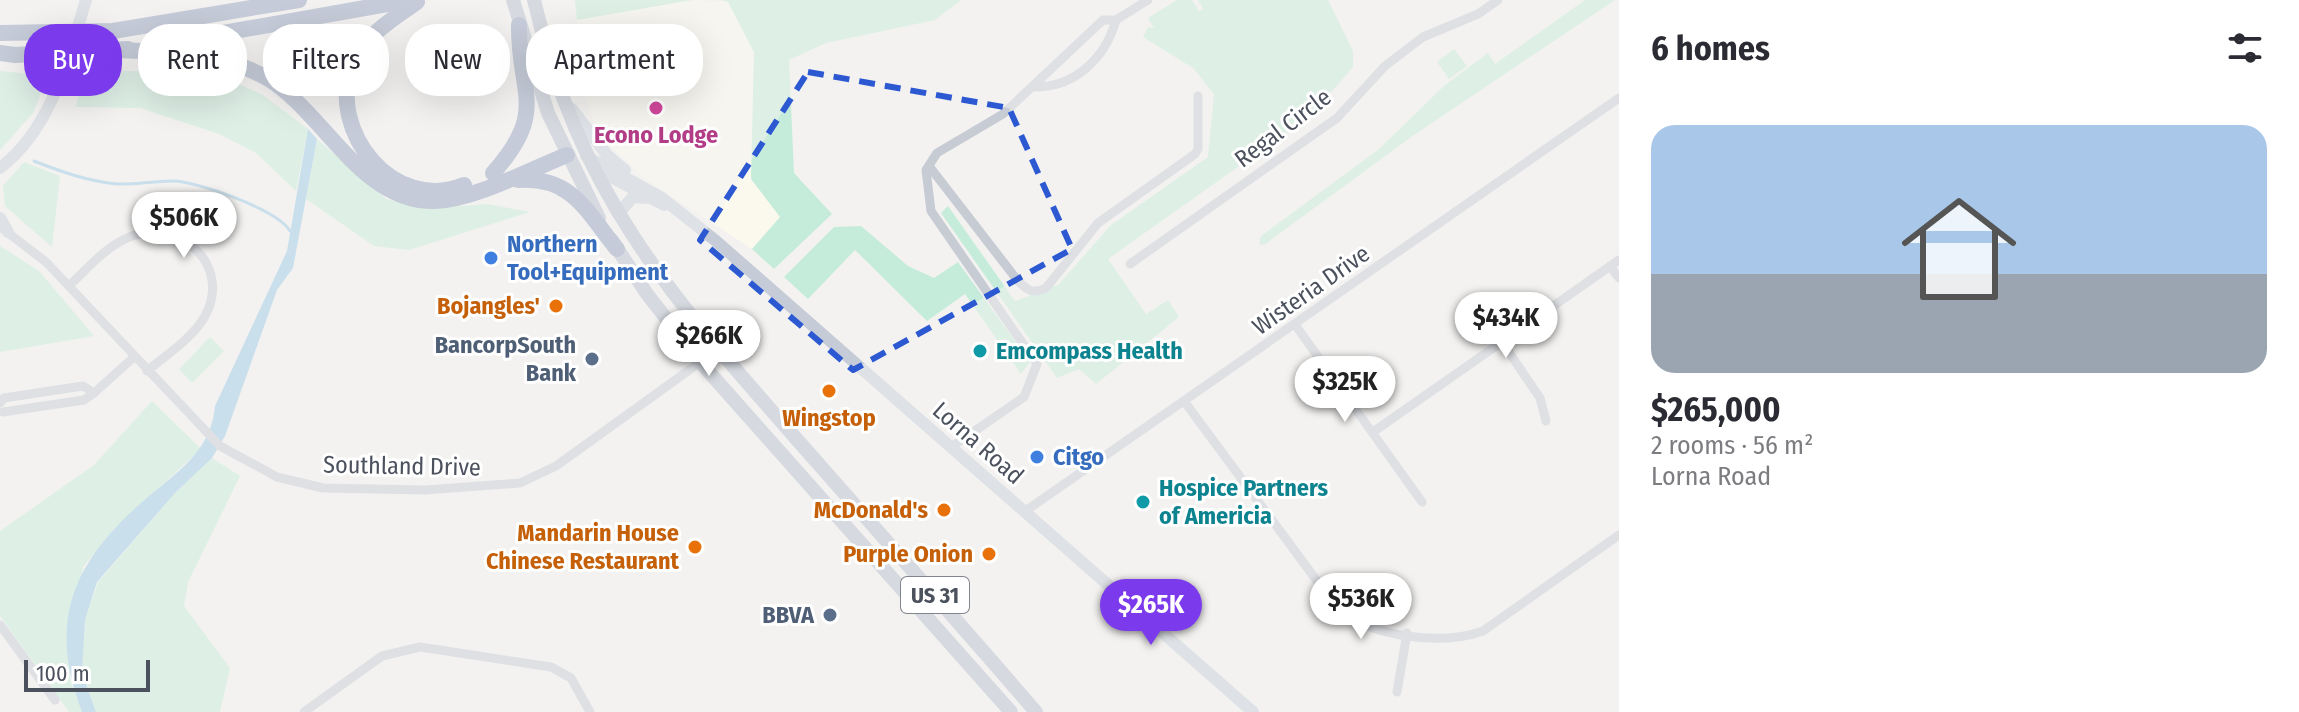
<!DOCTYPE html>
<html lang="en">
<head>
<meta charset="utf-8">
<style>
	:root { --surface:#fff; --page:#f2f2f3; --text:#2b2b33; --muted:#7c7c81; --accent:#7c3aed }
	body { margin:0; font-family:"Fira Sans Condensed",sans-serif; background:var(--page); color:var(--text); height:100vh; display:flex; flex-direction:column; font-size:30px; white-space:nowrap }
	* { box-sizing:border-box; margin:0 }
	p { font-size:26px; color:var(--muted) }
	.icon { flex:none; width:44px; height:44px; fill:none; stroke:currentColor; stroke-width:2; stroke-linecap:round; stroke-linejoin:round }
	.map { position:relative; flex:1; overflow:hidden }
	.sheet { display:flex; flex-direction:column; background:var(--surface); width:680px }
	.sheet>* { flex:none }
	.top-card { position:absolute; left:24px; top:24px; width:760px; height:72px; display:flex; gap:16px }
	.scale { position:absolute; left:24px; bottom:20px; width:126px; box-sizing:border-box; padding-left:8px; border:4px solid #4b515d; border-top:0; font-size:22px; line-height:28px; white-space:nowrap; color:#4b515d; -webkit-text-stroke:6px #fff; paint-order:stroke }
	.price { position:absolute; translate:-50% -68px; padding:0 18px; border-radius:28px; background:#fff; color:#222; font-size:26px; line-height:52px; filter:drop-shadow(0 2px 4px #0008) }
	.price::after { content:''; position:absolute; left:50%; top:48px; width:24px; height:18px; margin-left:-12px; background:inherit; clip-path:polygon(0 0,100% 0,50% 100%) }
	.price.selected { background:var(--accent); color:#fff }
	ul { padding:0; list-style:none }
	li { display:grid; align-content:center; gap:16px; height:424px; padding:0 32px }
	li span { display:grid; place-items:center; height:248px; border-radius:24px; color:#555 }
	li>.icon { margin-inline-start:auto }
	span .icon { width:144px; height:144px; fill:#fffc; stroke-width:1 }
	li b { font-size:34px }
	h2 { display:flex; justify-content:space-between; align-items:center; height:96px; padding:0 32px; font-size:34px }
	.chip { padding:0 28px; border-radius:32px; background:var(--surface); box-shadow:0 8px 32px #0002; font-size:28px; line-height:72px }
	.chip.selected { background:var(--accent); color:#fff }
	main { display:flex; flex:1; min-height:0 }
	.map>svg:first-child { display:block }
</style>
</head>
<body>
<main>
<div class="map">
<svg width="1619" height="712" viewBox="0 0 1619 712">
	<rect width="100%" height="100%" fill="#f3f2f1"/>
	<path fill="#fbf9ee" d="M692 0 728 2 754 52 751 179 781 217 752 249 647 180 600 136 571 61 577 20Z"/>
	<g fill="#c5ecda">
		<path d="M575 0H692L577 20Z"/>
		<path d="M721 0H961L935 20 826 43 789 60 794 173 832 214 774 269 752 249 780 217 751 179 754 52 728 2Z"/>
		<path d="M1177 0H1192L1199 11 1203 9 1198 0H1328L1353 51V67L1311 115 1108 259 1146 314 1168 300 1179 317 1096 384 1079 369 1057 378 941 213 948 206 1015 301 1058 285 1111 225 1208 157 1214 94 1193 68 1143 37 1148 27 1154 28 1148 18Z"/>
		<path d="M1585 0H1615L1414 135 1264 245 1259 244 1261 236 1379 149 1445 85 1488 53 1495 64Z"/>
		<path d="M583 27 600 66 583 75 571 34Z"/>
		<path d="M1454 49 1467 66 1449 79 1437 62Z"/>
		<path d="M0 71 48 76 33 113 0 150Z"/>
		<path d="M84 71H211L263 95 308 129 296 191 256 153 219 134 140 108 76 107Z"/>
		<path d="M317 139 386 199 424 209 487 204 530 212 409 250 374 246 306 199Z"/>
		<path d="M24 162 60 176 52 247 5 206 3 186Z"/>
		<path d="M861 226 908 266 934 278 958 262 1030 362 1021 374 965 294 927 321 855 250 808 299 784 277 834 227Z"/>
		<path d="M0 246 39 271 94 336 0 352Z"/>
		<path d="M210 337 224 351 192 383 179 369Z"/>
		<path d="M152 401 201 449 115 528 83 567 70 679 82 712H69L0 616V531L94 465Z"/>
		<path d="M212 458 240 476 188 582 184 606 230 668 220 712H96L82 673 85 620 98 582 176 492Z"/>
	</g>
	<path fill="#97c7e4" d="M308 129 317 139 293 268 277 290 225 436 212 458 176 492 97 582 85 620 82 673 96 712H82C46 618 75 559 148 497 180 470 211 450 215 406L287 251Z"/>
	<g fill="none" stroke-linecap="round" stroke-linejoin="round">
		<path stroke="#97c7e4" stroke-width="3" d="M34 161C62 172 87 181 117 184 135 185 154 181 173 181 197 181 278 210 290 231"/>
		<g stroke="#c6cbd4" stroke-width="9">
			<path d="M1033 87C1074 88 1105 59 1116 20"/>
			<path d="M929 166 1018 281C1028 291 1033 294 1046 288L1098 223 1195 154 1198 149V96"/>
			<path d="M3 229 46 262 220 446 277 477 323 488 425 490 520 483 556 466 717 350"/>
			<path d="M1130 264 1337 118 1385 66 1423 37 1478 14 1498 0"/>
			<path d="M1610 266 1619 278"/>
			<path d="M69 286C88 268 107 245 132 236 182 218 232 267 205 316 193 338 166 355 147 371"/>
			<path d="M1296 326 1422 502"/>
			<path d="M1502 342 1540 398 1546 421"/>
			<path d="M94 393 134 357"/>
			<path d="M1184 401 1337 608C1371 637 1441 646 1483 631L1619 535"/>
			<path d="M0 403 4 398 83 386 94 393 84 400 3 412"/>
			<path d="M1373 432 1619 260"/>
			<path d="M950 448 1024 397 1037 364 931 211 926 170 937 153 1003 114 1103 20H1116L1148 0"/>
			<path d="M1024 512 1619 98"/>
			<path d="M0 625 55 700"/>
			<path d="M1397 692 1407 633"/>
			<path d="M304 712 382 656 420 647 551 667 571 678 590 712"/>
		</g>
		<g stroke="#c6ccd7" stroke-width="12">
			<path d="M572 109 607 155 625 170"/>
			<path d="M586 156 662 198 716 241 1253 712"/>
			<path d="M0 168C52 128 68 59 86 0"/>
			<path d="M603 173 664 205"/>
			<path d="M618 214 633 197 646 198"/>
			<path d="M0 218 8 232"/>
		</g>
		<g stroke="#b4bccd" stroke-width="14">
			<path d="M513 0 548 113 599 218"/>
			<path d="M534 0C578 191 668 293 793 435 874 527 956 619 1036 712"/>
			<path d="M611 239 647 294 701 363 1011 712"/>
		</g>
		<g stroke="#8e9cba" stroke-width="16">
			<path d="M417 2C392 19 363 37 352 66 327 131 394 214 464 185"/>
			<path d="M0 33 113 31 299 0"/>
			<path d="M155 45 410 0"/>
			<path d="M119 50C171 52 221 52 267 78 324 112 361 203 435 201 476 199 529 170 567 155"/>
			<path d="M0 53 15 55 128 49"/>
			<path d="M493 173C549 110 518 94 519 25"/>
			<path d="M518 180C572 176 586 211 617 249"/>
		</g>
	</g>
	<path d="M0 0H1619V712H0ZM808 72 1009 108 1072 249 853 370 700 240Z" fill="#f3f2f1" fill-opacity=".55" fill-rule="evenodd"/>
	<path fill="none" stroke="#2c59d2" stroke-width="6" stroke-dasharray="16 10" stroke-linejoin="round" d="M808 72 1009 108 1072 249 853 370 700 240Z"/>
	<circle fill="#d1479c" stroke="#fff" stroke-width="3" cx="656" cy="108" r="8"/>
	<g fill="#3f7fe0" stroke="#fff" stroke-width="3">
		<circle cx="491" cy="258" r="8"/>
		<circle cx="1037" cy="457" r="8"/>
	</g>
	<g fill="#e8710a" stroke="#fff" stroke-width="3">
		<circle cx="556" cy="306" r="8"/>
		<circle cx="829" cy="391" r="8"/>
		<circle cx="944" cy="510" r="8"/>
		<circle cx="695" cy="547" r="8"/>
		<circle cx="989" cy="554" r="8"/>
	</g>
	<g fill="#0f9aa8" stroke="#fff" stroke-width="3">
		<circle cx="980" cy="351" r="8"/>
		<circle cx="1143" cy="502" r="8"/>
	</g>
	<g fill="#5c6f8a" stroke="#fff" stroke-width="3">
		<circle cx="592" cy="359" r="8"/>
		<circle cx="830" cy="615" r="8"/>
	</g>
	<g text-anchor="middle" stroke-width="6" stroke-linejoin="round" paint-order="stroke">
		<rect fill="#fff" stroke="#81858e" stroke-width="2" x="901" y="577" width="68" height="36" rx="6"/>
		<g font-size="22" font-weight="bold" fill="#4b515d">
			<text x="935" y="603">US 31</text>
		</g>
		<g font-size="24" fill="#4b515d" stroke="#fff">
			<text transform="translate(1283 128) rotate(-37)" y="8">Regal Circle</text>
			<text transform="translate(1311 290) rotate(-35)" y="8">Wisteria Drive</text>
			<text transform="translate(978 443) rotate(41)" y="8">Lorna Road</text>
			<text transform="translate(402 466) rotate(1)" y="8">Southland Drive</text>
		</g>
		<g font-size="24" font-weight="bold" fill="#b23c85" stroke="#fff">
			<text x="656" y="143">Econo Lodge</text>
		</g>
		<g font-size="24" font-weight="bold" fill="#366cbe" stroke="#fff" text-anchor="start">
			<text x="507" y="252">Northern<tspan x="507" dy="28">Tool+Equipment</tspan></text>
			<text x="1053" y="465">Citgo</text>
		</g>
		<g font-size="24" font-weight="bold" fill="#c56008" stroke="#fff" text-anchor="end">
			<text x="540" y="314">Bojangles'</text>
			<text x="829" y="426" text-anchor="middle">Wingstop</text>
			<text x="928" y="518">McDonald's</text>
			<text x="679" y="541">Mandarin House<tspan x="679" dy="28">Chinese Restaurant</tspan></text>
			<text x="973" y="562">Purple Onion</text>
		</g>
		<g font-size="24" font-weight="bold" fill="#4e5e75" stroke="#fff" text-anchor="end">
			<text x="576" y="353">BancorpSouth<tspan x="576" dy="28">Bank</tspan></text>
			<text x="814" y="623">BBVA</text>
		</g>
		<g font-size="24" font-weight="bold" fill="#0d838f" stroke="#fff" text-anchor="start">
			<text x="996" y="359">Emcompass Health</text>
			<text x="1159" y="496">Hospice Partners<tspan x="1159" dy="28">of Americia</tspan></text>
		</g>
	</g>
</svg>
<div class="scale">100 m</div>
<b class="price" style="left:184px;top:260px">$506K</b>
<b class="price" style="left:1506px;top:360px">$434K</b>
<b class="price" style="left:709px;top:378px">$266K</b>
<b class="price" style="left:1345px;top:424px">$325K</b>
<b class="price" style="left:1361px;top:641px">$536K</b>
<b class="price selected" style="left:1151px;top:647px">$265K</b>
<div class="top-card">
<a class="chip selected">Buy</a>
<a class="chip">Rent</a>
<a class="chip">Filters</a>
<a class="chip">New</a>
<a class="chip">Apartment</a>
</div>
</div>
<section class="sheet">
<h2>6 homes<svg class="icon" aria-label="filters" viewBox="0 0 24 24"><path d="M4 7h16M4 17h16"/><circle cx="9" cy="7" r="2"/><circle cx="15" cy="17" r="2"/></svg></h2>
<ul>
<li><span style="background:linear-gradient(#a9c7e8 60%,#9aa5b1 0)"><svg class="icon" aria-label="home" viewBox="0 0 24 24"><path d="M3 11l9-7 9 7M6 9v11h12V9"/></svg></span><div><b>$265,000</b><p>2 rooms · 56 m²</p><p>Lorna Road</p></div></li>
</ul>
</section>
</main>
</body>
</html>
